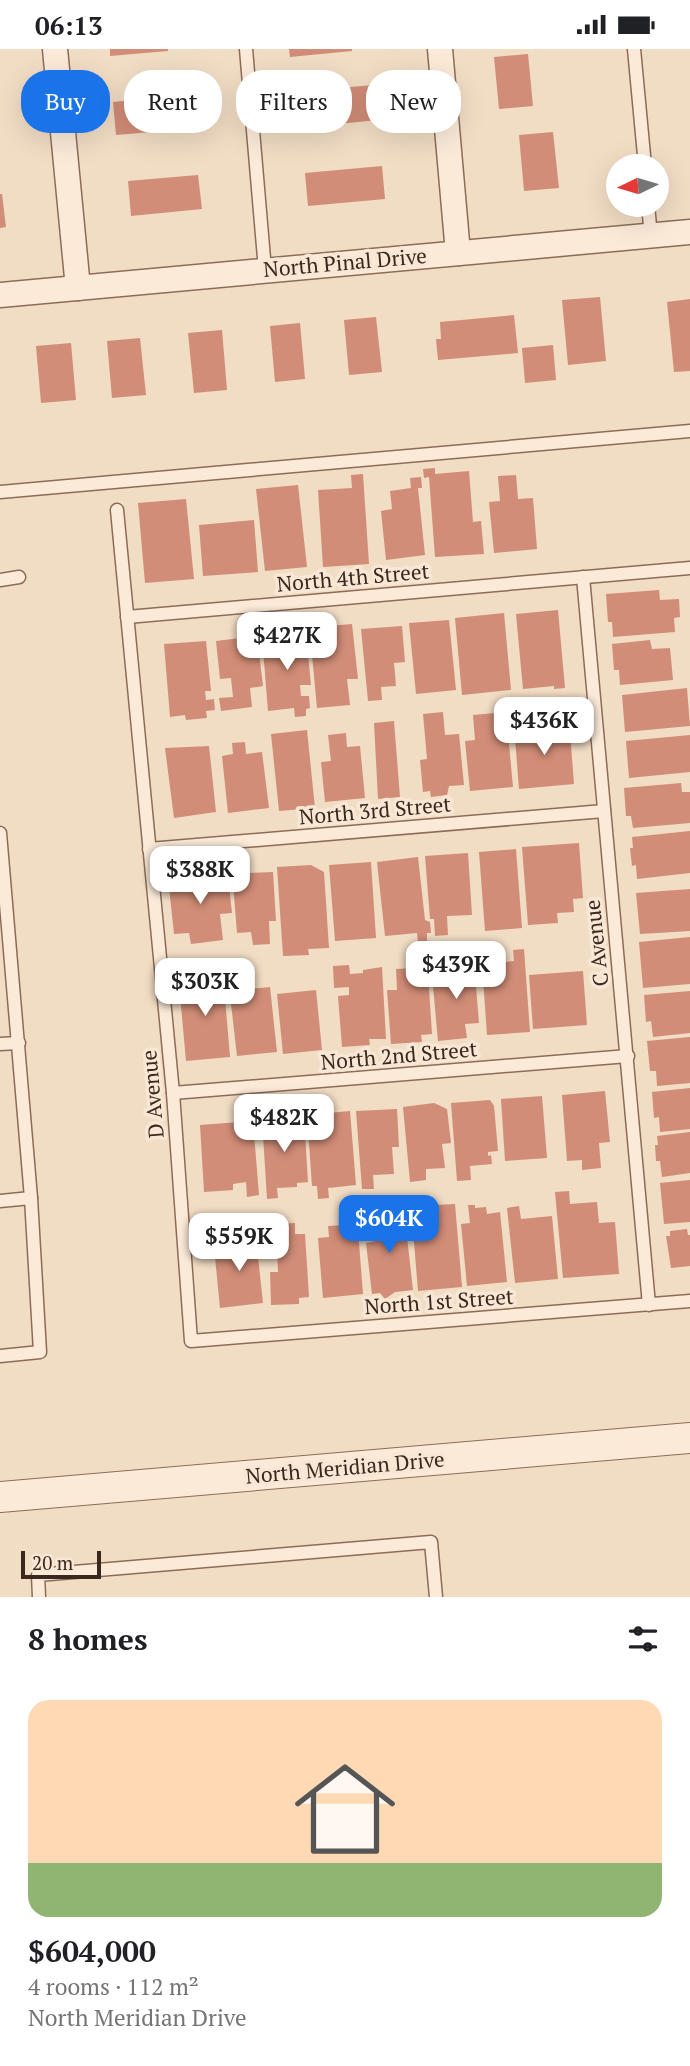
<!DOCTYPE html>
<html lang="en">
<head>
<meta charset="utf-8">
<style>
	:root { --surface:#fff; --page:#f6f6f6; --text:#202124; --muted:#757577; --accent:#1a73e8 }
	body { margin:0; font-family:"PT Serif",serif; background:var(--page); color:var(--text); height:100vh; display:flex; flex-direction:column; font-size:26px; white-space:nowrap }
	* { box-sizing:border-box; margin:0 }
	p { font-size:23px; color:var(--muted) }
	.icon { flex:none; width:38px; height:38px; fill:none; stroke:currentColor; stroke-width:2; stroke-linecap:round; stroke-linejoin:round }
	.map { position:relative; height:1548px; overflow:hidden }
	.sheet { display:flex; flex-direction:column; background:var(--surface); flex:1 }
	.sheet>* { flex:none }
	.hud { position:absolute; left:21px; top:21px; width:649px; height:63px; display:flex; gap:14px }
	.needle { width:46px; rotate:265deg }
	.buttons { position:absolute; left:606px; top:105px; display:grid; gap:14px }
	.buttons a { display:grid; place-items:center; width:63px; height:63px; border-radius:50%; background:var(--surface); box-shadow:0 7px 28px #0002; font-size:35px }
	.scale { position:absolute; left:21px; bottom:18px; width:80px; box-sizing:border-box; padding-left:7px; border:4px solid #3c271e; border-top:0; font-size:19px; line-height:24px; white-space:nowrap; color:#3c271e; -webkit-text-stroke:5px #f8e7d4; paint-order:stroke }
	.price { position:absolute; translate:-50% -60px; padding:0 16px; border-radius:14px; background:#fff; color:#222; font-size:23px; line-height:46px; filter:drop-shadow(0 2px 4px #0008) }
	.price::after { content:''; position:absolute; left:50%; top:42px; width:21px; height:16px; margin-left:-10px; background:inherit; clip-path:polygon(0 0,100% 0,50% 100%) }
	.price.current { background:var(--accent); color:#fff }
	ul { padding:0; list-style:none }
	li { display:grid; align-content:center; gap:14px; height:371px; padding:0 28px }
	li span { display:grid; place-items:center; height:217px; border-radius:21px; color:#555 }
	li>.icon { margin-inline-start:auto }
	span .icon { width:126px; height:126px; fill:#fffc; stroke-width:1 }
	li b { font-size:30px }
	h2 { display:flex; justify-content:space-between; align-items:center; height:84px; padding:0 28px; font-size:30px }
	.chip { padding:0 24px; border-radius:28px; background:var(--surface); box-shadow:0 7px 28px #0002; font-size:24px; line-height:63px }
	.chip.current { background:var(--accent); color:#fff }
	.status { display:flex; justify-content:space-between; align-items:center; height:49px; padding:0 35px; background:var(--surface); direction:ltr }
	.status svg { height:19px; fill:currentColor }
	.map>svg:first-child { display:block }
</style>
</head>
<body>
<div class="status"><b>06:13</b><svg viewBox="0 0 49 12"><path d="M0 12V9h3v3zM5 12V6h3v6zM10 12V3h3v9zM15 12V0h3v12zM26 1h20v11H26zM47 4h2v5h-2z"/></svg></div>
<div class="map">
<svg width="690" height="1548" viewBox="0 0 690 1548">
	<rect width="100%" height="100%" fill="#f1dcc4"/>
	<g fill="#d18d77">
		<path d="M110 0H168V2L110 7Z"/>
		<path d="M289 0H352V2L290 8Z"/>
		<path d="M528 5 533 57 499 60 494 8Z"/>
		<path d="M386 35 389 70 317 77 314 41Z"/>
		<path d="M172 47 175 81 116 86 113 53Z"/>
		<path d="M553 83 559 139 524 142 519 86Z"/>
		<path d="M382 117 385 150 308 157 305 124Z"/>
		<path d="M198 126 202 160 131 167 128 132Z"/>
		<path d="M0 145H2L6 178 0 179Z"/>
		<path d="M600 248 606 312 568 316 562 251Z"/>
		<path d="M690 250V322L674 323 667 253Z"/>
		<path d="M514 266 518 304 438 311 436 290H441L440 273Z"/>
		<path d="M376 268 382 323 349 326 344 271Z"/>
		<path d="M300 274 305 330 275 333 270 277Z"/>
		<path d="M222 281 227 341 194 344 188 284Z"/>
		<path d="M140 289 146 346 112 349 107 292Z"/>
		<path d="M71 294 76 351 41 354 36 297Z"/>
		<path d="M553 296 556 331 525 334 522 299Z"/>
		<path d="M435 419V425L469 422 473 473 481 472 484 505 435 508 429 428 424 429 423 420Z"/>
		<path d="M363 425 369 515 323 518 318 441 352 439 351 426Z"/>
		<path d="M516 426 518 450 533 449 537 500 494 504 489 453 500 452 498 427Z"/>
		<path d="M421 428 422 439H418L425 506 386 511 381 462 392 460 390 442 411 439 410 429Z"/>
		<path d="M298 436 307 518 265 522 256 440Z"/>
		<path d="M186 450 194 530 145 534 138 454Z"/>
		<path d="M254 471 258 523 203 527 199 476Z"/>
		<path d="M659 541 660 551 679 550 680 568 674 569 675 583 613 588 612 573H608L606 545Z"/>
		<path d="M558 561 565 639 554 640V637L523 640 516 565Z"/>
		<path d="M504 564 511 641 462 646 455 569Z"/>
		<path d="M449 571 456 641 416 645 409 574Z"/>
		<path d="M352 575 358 630H347L350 656 317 659 310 585 325 583 328 577Z"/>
		<path d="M402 577 405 613 394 614 396 637 381 638 382 651 368 652 361 580Z"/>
		<path d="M306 584 311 636H300L301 647H309L310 659 306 660V667L295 668 294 659 268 662 262 588Z"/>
		<path d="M257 587 263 637 250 639 252 658 221 662 219 649 233 648 231 629 220 630 216 592Z"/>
		<path d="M650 591 652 600 670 599 673 631 620 636 619 621H614L612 595Z"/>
		<path d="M206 592 211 642H205L206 651 214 650 215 661 206 662 207 669 186 671 185 666 170 668 164 595Z"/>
		<path d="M687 639 690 677 625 683 622 646Z"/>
		<path d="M443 663 445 686 459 685 464 736 449 737 447 746 431 748 430 742 423 743 420 711 427 710 423 665Z"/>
		<path d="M506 663 513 738 470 742 465 692 475 691 473 666Z"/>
		<path d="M394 672 400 748 378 750 374 674Z"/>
		<path d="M554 673 555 684 570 683 574 735 519 740 515 689 525 688 524 675Z"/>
		<path d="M307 681 315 759 279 762 271 685Z"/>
		<path d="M346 684 347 698 360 697 365 749 325 753 321 713 331 712 328 686Z"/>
		<path d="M690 686V723L629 729 626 692Z"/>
		<path d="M245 693 246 705 262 703 269 759 228 764 222 707 233 705 232 694Z"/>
		<path d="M209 697 216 763 174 769 165 699Z"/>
		<path d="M681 734 682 743H690V774L633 779 631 767H626L624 739Z"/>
		<path d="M690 782V824L637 830 636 816 632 817 630 799H633L632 788Z"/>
		<path d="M579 794 583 849 573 850 574 863 557 864 558 874 528 876 522 798Z"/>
		<path d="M516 800 522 879 485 882 479 803Z"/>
		<path d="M468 804 472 866 447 867 448 886 435 887 434 870H430L425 807Z"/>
		<path d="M418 808 425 871 430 873 431 884H427V893L418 894 417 884 385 887 377 813Z"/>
		<path d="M371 813 376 889 335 892 329 816Z"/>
		<path d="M311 816 324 823 329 899 308 900 309 906 283 907 277 818Z"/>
		<path d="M273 823 276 872H269L270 895 253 896 251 883 237 884 233 834 248 833 247 824Z"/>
		<path d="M212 824 228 828 232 864 220 865 223 891 191 895 189 884 174 885 168 829Z"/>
		<path d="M690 840V882L640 885 636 844Z"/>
		<path d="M690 888V935L643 939 639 893Z"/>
		<path d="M524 900 530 983 487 986 482 915 514 912 513 901Z"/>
		<path d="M474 913 479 974 465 975 467 989 438 992 433 937 443 936 441 916Z"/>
		<path d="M349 916 350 925 363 924V921L382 918 386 990H369L370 996 342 998 338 947 349 946V938L334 939 333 917Z"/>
		<path d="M414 919 415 925 428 924 432 985 421 986 422 993 391 995 387 941H397L396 920Z"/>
		<path d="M583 922 587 976 533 980 529 926Z"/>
		<path d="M223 925 230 1008 186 1012 179 935 190 934V928Z"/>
		<path d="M270 938 277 1003 237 1007 230 946 240 941Z"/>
		<path d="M316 941 322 1001 283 1005 277 945Z"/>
		<path d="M690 942V984L653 988 651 972 646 973 644 946Z"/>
		<path d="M690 988V1034L657 1037 656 1022H650L647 992Z"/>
		<path d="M690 1039V1080L660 1083 659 1068 654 1069 652 1043Z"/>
		<path d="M605 1042 610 1093 599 1094 601 1119 582 1121V1111L567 1112 562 1046Z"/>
		<path d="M542 1047 547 1109 505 1112 501 1050Z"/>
		<path d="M490 1051 494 1057 498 1102 488 1103V1107L491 1106 492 1115 470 1117 471 1131 457 1132 451 1054Z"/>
		<path d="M434 1054 447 1060 451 1094 442 1095 445 1119 426 1120V1131L410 1133 403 1058Z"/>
		<path d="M397 1060 399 1098H392L394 1125 373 1126 374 1140H362L356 1062Z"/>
		<path d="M350 1062 356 1136 328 1139 329 1149 318 1150 317 1137H312L307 1066Z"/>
		<path d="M304 1068 308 1133 297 1134V1138L277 1139 278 1149 267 1150 262 1070Z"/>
		<path d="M253 1072 259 1146 247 1148 246 1133 233 1135V1141L204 1143 200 1076Z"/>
		<path d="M690 1083V1124L662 1128 660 1112H656L655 1096H658L657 1087Z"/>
		<path d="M690 1131V1173L664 1175 660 1134Z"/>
		<path d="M569 1142 570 1155 597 1153 599 1174 615 1173 619 1225 563 1229 555 1143Z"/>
		<path d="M455 1155 462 1238 418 1242 413 1181 424 1180 423 1169 436 1168 435 1156Z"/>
		<path d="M468 1156H475V1159L486 1158 487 1165 500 1163 507 1233 467 1237 461 1175 470 1174Z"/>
		<path d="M519 1157 521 1170 552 1167 558 1230 515 1234 507 1159Z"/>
		<path d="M409 1164 411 1179H406L413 1241 395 1243 385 1250 380 1244 372 1245 366 1194 376 1192V1185L363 1187 362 1177 374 1176 373 1168Z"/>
		<path d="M357 1168 363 1245 323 1249 318 1189 329 1188 328 1177 346 1176 345 1169Z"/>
		<path d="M295 1174V1185H305L309 1248 299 1249V1255L271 1256 270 1223H278L276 1175Z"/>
		<path d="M687 1180 688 1186H690V1217L671 1219 666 1187H670V1182Z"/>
		<path d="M241 1185 242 1190 256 1189 263 1254 220 1259 215 1208 225 1207 223 1187Z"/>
	</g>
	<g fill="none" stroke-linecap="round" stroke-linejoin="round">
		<g stroke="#8c6c59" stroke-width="15">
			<g id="service">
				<path d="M246 0 265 221"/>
				<path d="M634 0 645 117"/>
				<path d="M648 156 651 187"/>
				<path d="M0 443 690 382"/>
				<path d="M117 461 173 1044 191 1292 690 1252"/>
				<path d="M583 528 649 1256"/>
				<path d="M0 531 19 528"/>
				<path d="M127 568 690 519"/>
				<path d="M0 784 31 1149 40 1303 0 1307"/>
				<path d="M149 800 604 762"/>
				<path d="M0 995 19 994"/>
				<path d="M173 1044 628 1007"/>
				<path d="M0 1152 31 1149"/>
				<path d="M39 1548 38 1526 431 1493 436 1548"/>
			</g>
		</g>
		<g stroke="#8c6c59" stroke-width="27">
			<g id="minor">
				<path d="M55 0 78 239"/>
				<path d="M440 0 458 204"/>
				<path d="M0 246 690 183"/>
			</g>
		</g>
		<g stroke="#8c6c59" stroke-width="32">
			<path id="tertiary" d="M0 1448 690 1389"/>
		</g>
		<use href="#service" stroke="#fbead8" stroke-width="12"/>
		<use href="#minor" stroke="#fbead8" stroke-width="24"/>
		<use href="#tertiary" stroke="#fbead8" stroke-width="30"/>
	</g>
	<g text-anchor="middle" stroke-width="7" stroke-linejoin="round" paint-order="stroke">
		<g font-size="21" fill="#3c271e" stroke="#f8e7d4">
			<text transform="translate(345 214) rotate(-5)" y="7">North Pinal Drive</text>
			<text transform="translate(353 529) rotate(-5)" y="7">North 4th Street</text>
			<text transform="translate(375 762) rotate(-5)" y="7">North 3rd Street</text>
			<text transform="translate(597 894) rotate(-96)" y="7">C Avenue</text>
			<text transform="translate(399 1007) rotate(-5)" y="7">North 2nd Street</text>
			<text transform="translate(153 1045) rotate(-95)" y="7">D Avenue</text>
			<text transform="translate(439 1253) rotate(-4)" y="7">North 1st Street</text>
			<text transform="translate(345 1419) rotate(-5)" y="7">North Meridian Drive</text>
		</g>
	</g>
</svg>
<div class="buttons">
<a><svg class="needle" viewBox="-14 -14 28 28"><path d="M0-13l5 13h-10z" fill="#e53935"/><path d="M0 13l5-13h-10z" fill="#757577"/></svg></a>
</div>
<div class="scale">20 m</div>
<b class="price" style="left:287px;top:623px">$427K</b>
<b class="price" style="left:544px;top:708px">$436K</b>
<b class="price" style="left:200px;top:857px">$388K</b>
<b class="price" style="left:456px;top:952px">$439K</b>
<b class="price" style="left:205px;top:969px">$303K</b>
<b class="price" style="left:284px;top:1105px">$482K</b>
<b class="price current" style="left:389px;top:1206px">$604K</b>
<b class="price" style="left:239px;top:1224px">$559K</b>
<div class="hud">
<a class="chip current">Buy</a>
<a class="chip">Rent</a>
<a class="chip">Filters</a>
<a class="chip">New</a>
</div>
</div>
<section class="sheet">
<h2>8 homes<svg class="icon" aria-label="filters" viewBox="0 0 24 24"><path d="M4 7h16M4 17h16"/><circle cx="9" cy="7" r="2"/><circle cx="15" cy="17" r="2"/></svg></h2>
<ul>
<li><span style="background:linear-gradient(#ffd9b3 75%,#8fb573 0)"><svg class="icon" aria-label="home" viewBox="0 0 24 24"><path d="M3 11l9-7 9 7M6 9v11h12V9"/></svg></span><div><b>$604,000</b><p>4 rooms · 112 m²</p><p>North Meridian Drive</p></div></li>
</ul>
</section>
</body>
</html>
